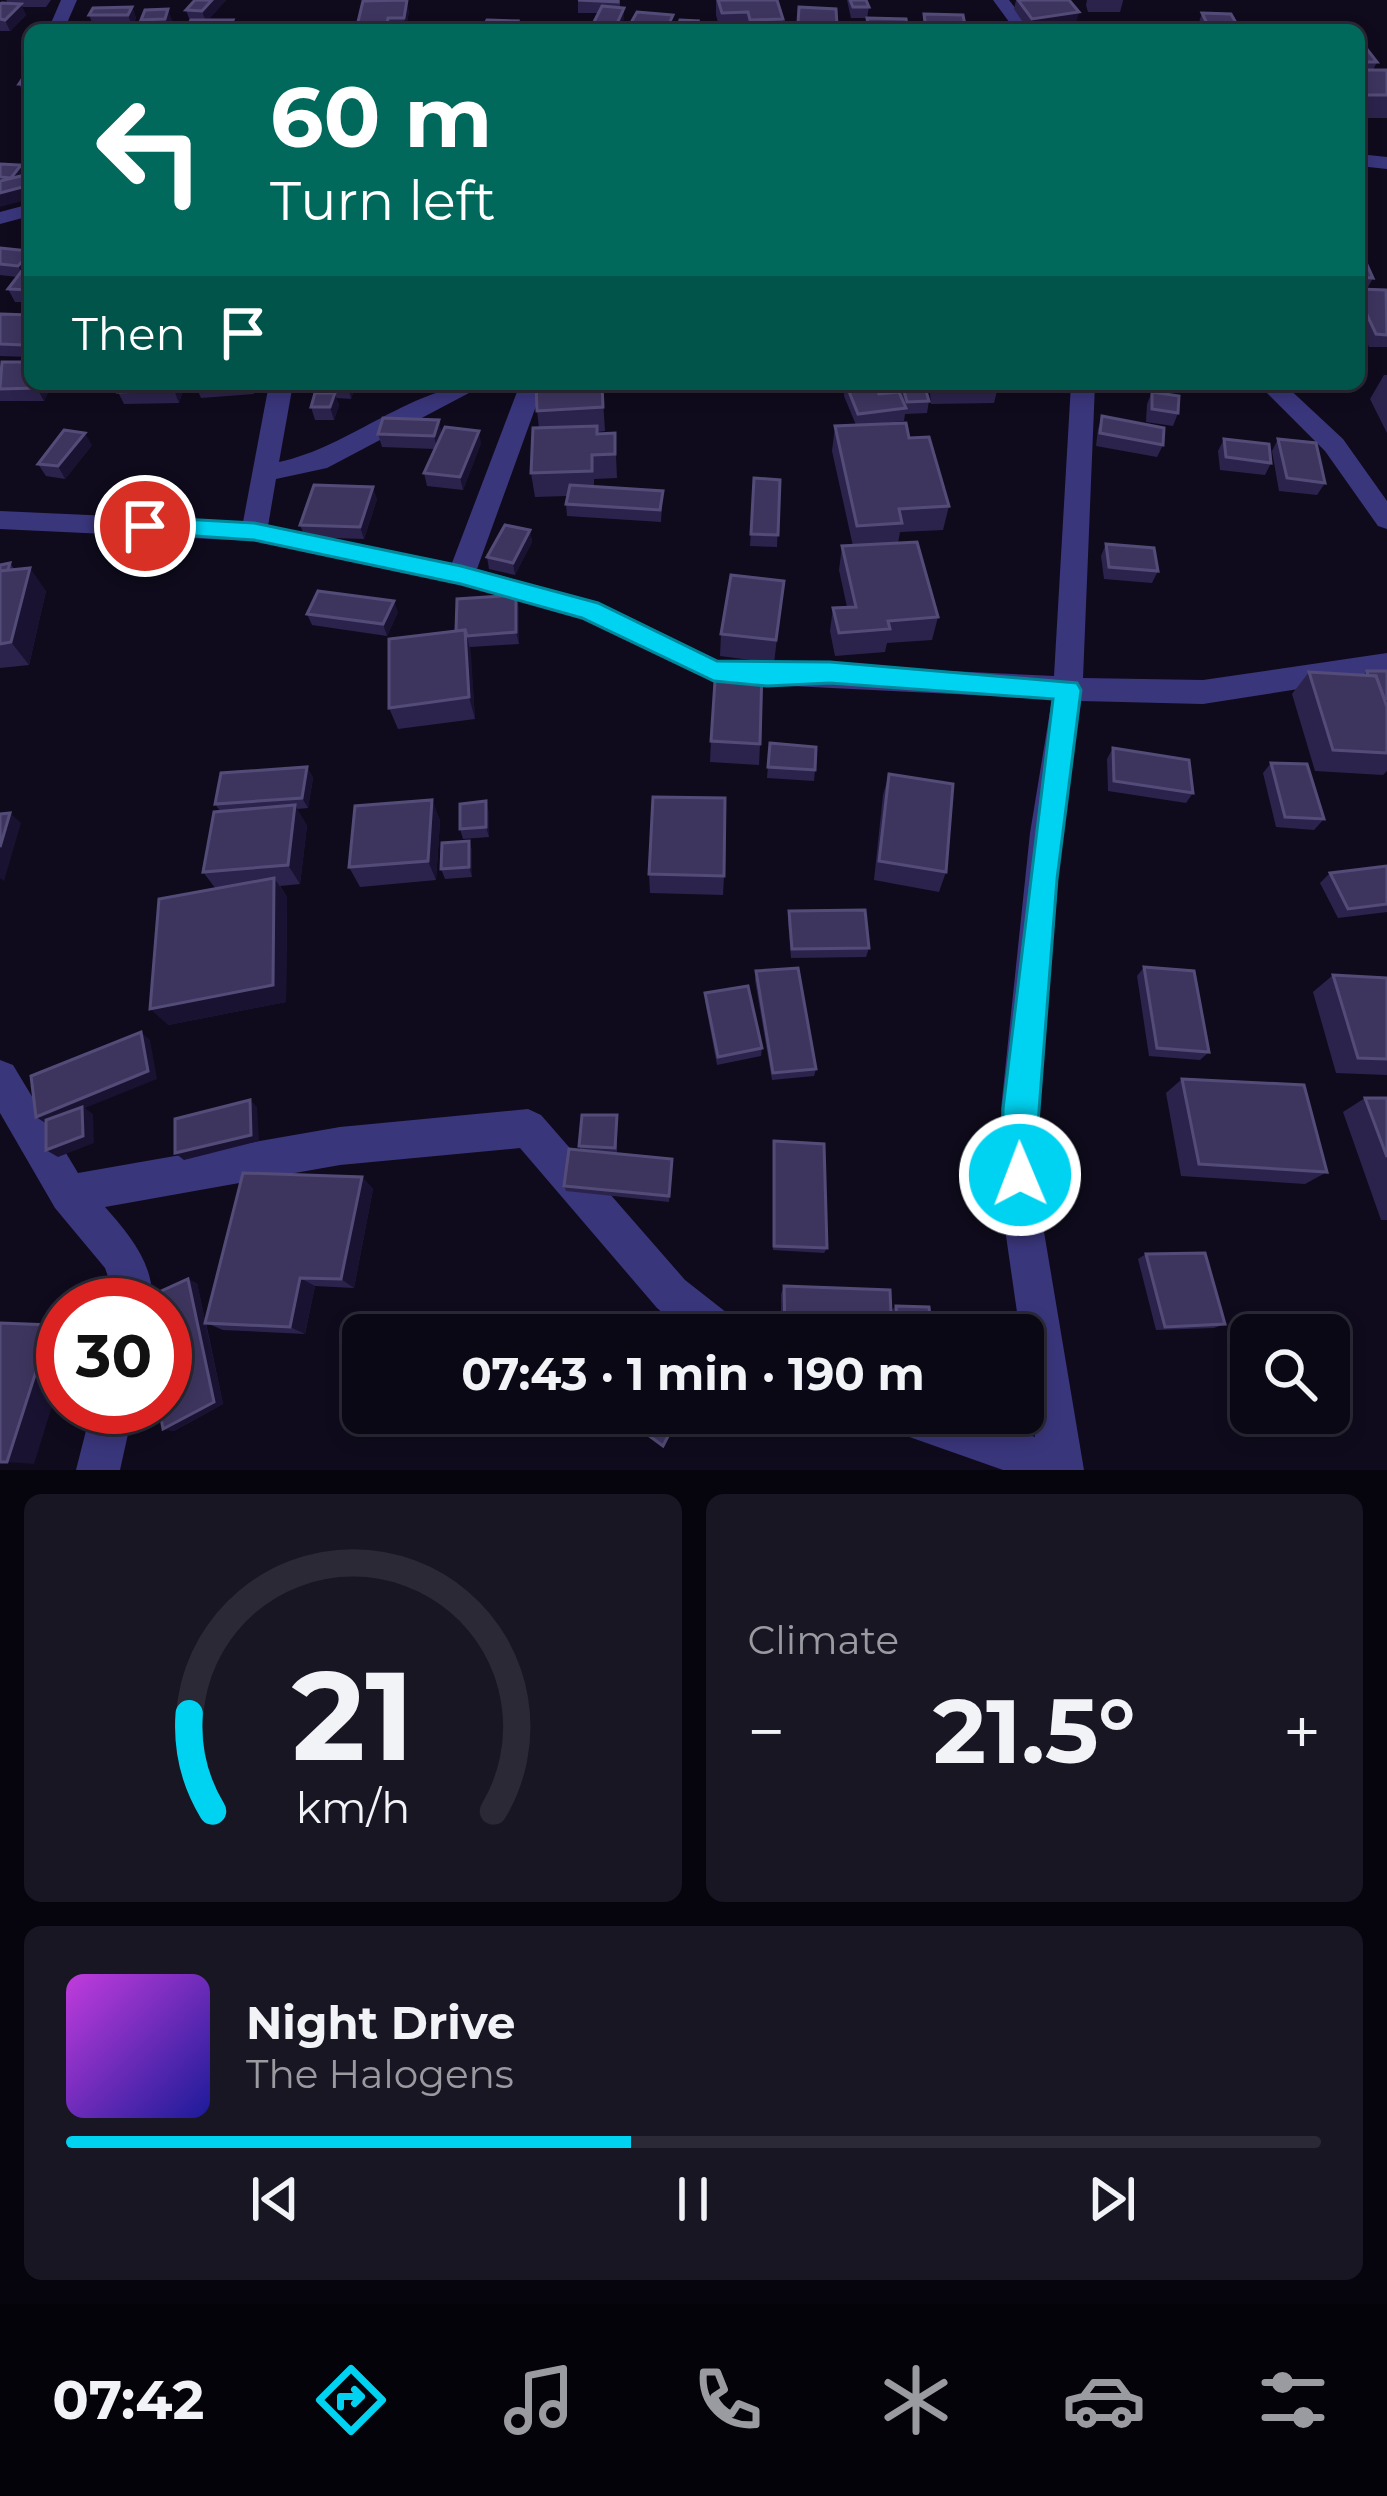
<!DOCTYPE html>
<html lang="en">
<head>
<meta charset="utf-8">
<style>
  body { margin:0; font-family:Montserrat,sans-serif; background:#191623; color:#f1f3f6; height:100vh; display:flex; flex-direction:column; font-size:45px; white-space:nowrap }
  * { box-sizing:border-box; margin:0 }
  p { font-size:39px; color:#9a9aa1 }
  .icon { flex:none; width:66px; height:66px; fill:none; stroke:currentColor; stroke-width:2; stroke-linecap:round; stroke-linejoin:round }
  .map { position:relative; height:1470px; overflow:hidden }
  .sheet { display:flex; flex-direction:column; gap:24px; padding:24px; background:#06040c; flex:1 }
  .sheet>* { flex:none }
  .hud { position:absolute; left:24px; top:24px; width:1341px; height:366px; border-radius:18px; box-shadow:0 6px 18px #0003,0 0 0 3px #2b2935; background:#00695c; color:#fff; overflow:hidden }
  .controls { position:absolute; left:1230px; top:1314px; display:grid; gap:24px }
  .controls a { display:grid; place-items:center; width:120px; height:120px; border-radius:18px; background:#0b0816; box-shadow:0 6px 18px #0003,0 0 0 3px #2b2935; font-size:60px }
  .speed { position:absolute; left:36px; top:1278px; display:flex; gap:24px; font-size:60px; font-weight:700; text-align:center }
  .speed>* { display:grid; place-content:center; width:156px; height:156px; border-radius:50%; background:#0b0816; box-shadow:0 6px 18px #0003,0 0 0 3px #2b2935; line-height:1 }
  .speed .limit { border:18px solid #d22; background:#fff; color:#111 }
  .pin { position:absolute; display:grid; place-items:center; width:102px; height:102px; color:#fff; margin:-51px; border:6px solid #fff; border-radius:50%; box-shadow:0 3px 12px #0007 }
  .me { position:absolute; width:132px; margin:-66px; rotate:359deg; stroke-linejoin:round; filter:drop-shadow(0 0 9px #0008) }
  .turn { display:flex; align-items:center; gap:42px; height:252px; padding:0 48px; font-size:54px }
  .turn .icon { width:156px; height:156px; stroke-width:2.5 }
  .turn b { display:block; font-size:84px; line-height:102px }
  .then { display:flex; align-items:center; height:114px; padding:0 48px; background:#0003; gap:24px; font-size:45px }
  .big { font-size:90px; font-weight:700; line-height:1.1 }
  .sheet .tile { flex:1; display:flex; flex-direction:column; justify-content:center; gap:18px; min-width:0; padding:0 42px; border-radius:18px; background:#191623 }
  .sheet .dial { align-items:center; gap:0 }
  .dial svg { height:312px; overflow:visible; fill:none; stroke:#2b2935; stroke-width:7; stroke-linecap:round; text-anchor:middle }
  .dial text { fill:#f1f3f6; stroke:none }
  .song { display:flex; align-items:center; gap:36px }
  .cover { width:144px; height:144px; border-radius:18px; background:linear-gradient(135deg,hsl(290 70% 55%),hsl(240 70% 35%)) }
  .played { height:12px; border-radius:6px; background:linear-gradient(90deg,#00d3f2 45%,#2b2935 45%) }
  .keys { display:flex; justify-content:space-around; direction:ltr }
  .heat { display:flex; justify-content:space-between; align-items:center; font-size:66px; direction:ltr }
  .sheet .tiles { flex:1; display:grid; gap:24px; grid-template-columns:1fr 1fr }
  .tile:last-child { grid-column:span 2 }
  .trip { position:absolute; left:342px; top:1314px; width:702px; height:120px; border-radius:18px; background:#0b0816; box-shadow:0 6px 18px #0003,0 0 0 3px #2b2935; font-weight:700; line-height:120px; text-align:center }
  .tab-bar { display:flex; height:192px; justify-content:space-around; align-items:center; background:#040309; color:#9a9aa1 }
  .tab-bar .icon { width:84px; height:84px }
  .tab-bar .selected { color:#00d3f2 }
  .tab-bar b { font-size:54px; color:#f1f3f6 }
  .map>svg:first-child { display:block }
</style>
</head>
<body>
<div class="map">
<svg width="1387" height="1470" viewBox="0 0 1387 1470">
  <rect width="100%" height="100%" fill="#0f0b1d"/>
  <g fill="none" stroke-linecap="round" stroke-linejoin="round">
    <g fill="#3a367c" fill-rule="evenodd">
      <path d="M61 0H77L64 30H48Z"/>
      <path d="M993 0H1009L1032 30H1015Z"/>
      <path d="M1359 154 1387 157V169L1359 166Z"/>
      <path d="M30 204V216L0 224V212Z"/>
      <path d="M269 384H293L279 462C351 447 413 384 486 384L327 468 276 479 268 526 452 563 520 384H544L477 569 599 603 718 660 1054 676 1071 384H1095L1083 678 1203 680 1387 653V675L1203 704 1081 701 1062 833 1039 1109 1040 1208 1084 1470H1003L884 1428 878 1413H963L1035 1437 1002 1208 1001 1109 1030 833 1052 699 714 682 581 618 461 585 254 541 0 529V511L243 522Z"/>
      <path d="M1258 384H1284L1343 439 1387 501V529L1378 526 1325 451Z"/>
      <path d="M0 1060 13 1065 78 1173 340 1127 528 1109 541 1115 685 1280 736 1320 742 1335H689L657 1308 520 1148 340 1165 105 1207C129 1234 157 1267 151 1305H111L113 1291 105 1268 55 1208 0 1113Z"/>
      <path d="M92 1407H134L120 1470H76Z"/>
    </g>
  </g>
  <g fill="#2c234c">
    <path d="M6 0H51L46 7H22L26 15 10 31H0V4L8 3Z"/>
    <path d="M195 0H226L208 20H233L236 30H185L190 21 186 10Z"/>
    <path d="M578 0H620V7L624 19 593 24 598 13H578Z"/>
    <path d="M716 0H777L783 19V30H720L716 15Z"/>
    <path d="M847 0H866L869 7 867 18H851Z"/>
    <path d="M1016 0H1069L1076 24 1028 30 1014 9Z"/>
    <path d="M1087 0H1123V1L1120 12H1088L1086 5Z"/>
    <path d="M132 7 136 18 132 26 94 27 89 15Z"/>
    <path d="M799 7 836 9V30H798Z"/>
    <path d="M145 10 172 20 170 27 179 30H145L141 20Z"/>
    <path d="M409 11 406 29 358 30 357 26Z"/>
    <path d="M1202 13 1240 30H1201L1198 25Z"/>
    <path d="M1359 62H1377L1373 70H1387V118H1359Z"/>
    <path d="M30 75V96H25L19 84Z"/>
    <path d="M1359 247 1373 278 1367 289 1387 292V347H1369L1359 325Z"/>
    <path d="M0 248 30 251V302H15L8 289 17 277 0 275Z"/>
    <path d="M0 314 30 315V357L0 356Z"/>
    <path d="M0 365 52 384 44 401H0Z"/>
    <path d="M1384 375H1387V433L1370 399Z"/>
    <path d="M185 384 179 403 124 404 118 392Z"/>
    <path d="M195 384H256L254 394 201 398Z"/>
    <path d="M288 384H355V386L351 399 336 398 339 405 334 420H315L311 407 314 396 311 387 310 393H291Z"/>
    <path d="M602 384 605 431 598 432V434L615 433 617 478 594 479V487L663 491 661 522 567 516 566 504 567 496 535 497 531 473 539 428 537 411Z"/>
    <path d="M845 384 879 394 899 392 896 384H924L929 401 927 413 905 414 904 421 874 424 909 438 949 506 943 530 900 532 898 543 938 617 932 640 887 643 885 652 835 656 830 631 833 608 847 607 839 570 842 546H853L832 451 835 426 856 425 844 396Z"/>
    <path d="M929 384H996L997 391 994 403 931 404Z"/>
    <path d="M1152 392 1178 413 1173 426 1146 422 1147 404Z"/>
    <path d="M1102 416 1163 445 1157 457 1096 446 1098 429Z"/>
    <path d="M439 420 441 433 481 443 463 490 427 486 424 473 435 449 382 447 378 434Z"/>
    <path d="M1224 439 1271 463 1265 475 1220 470 1218 451Z"/>
    <path d="M1278 439 1325 483 1317 495 1279 491 1272 451Z"/>
    <path d="M92 445 65 479 46 476 38 464Z"/>
    <path d="M754 478 780 480 777 547 750 546Z"/>
    <path d="M377 499 364 539 305 537 300 525Z"/>
    <path d="M530 530 532 542 515 575 489 569 487 557Z"/>
    <path d="M1106 544 1158 571 1152 583 1104 579 1101 556Z"/>
    <path d="M10 563 14 569 46 591 29 665 0 668V565Z"/>
    <path d="M784 581 774 663 720 656 721 634Z"/>
    <path d="M519 607V644L470 647 475 719 398 729 389 708 456 631Z"/>
    <path d="M398 612 387 636 312 625 307 614Z"/>
    <path d="M1367 671H1387V771L1383 775 1315 771 1292 694 1309 672 1363 675Z"/>
    <path d="M711 741 760 744 759 765 710 762Z"/>
    <path d="M770 743 815 770 814 781 767 778Z"/>
    <path d="M1113 748 1193 793 1186 803 1108 791 1107 759Z"/>
    <path d="M1271 763 1324 819 1314 830 1276 827 1263 773Z"/>
    <path d="M307 767 313 778 308 808 297 809 307 826 300 884 280 886 287 897 286 1002 168 1025 216 889 203 872 220 811 215 804Z"/>
    <path d="M889 774 946 872 939 892 874 880 883 795Z"/>
    <path d="M432 800 440 821 436 880 360 887 349 867Z"/>
    <path d="M489 812V837L463 839 460 829Z"/>
    <path d="M469 841 472 851V877L445 879 441 869Z"/>
    <path d="M1387 866V912L1338 918 1320 883 1330 873Z"/>
    <path d="M649 874 724 876 723 895 650 893Z"/>
    <path d="M789 911 869 948 866 957 791 958 788 921Z"/>
    <path d="M1144 967 1209 1052 1200 1060 1149 1056 1137 976Z"/>
    <path d="M756 971 816 1069 814 1076 772 1080 755 980Z"/>
    <path d="M1333 975 1387 978V1075L1336 1073 1313 992Z"/>
    <path d="M705 993 762 1048 761 1056 717 1065 705 1001Z"/>
    <path d="M1182 1079 1327 1172 1305 1184 1181 1176 1166 1093Z"/>
    <path d="M1365 1098H1387V1220H1381L1343 1112Z"/>
    <path d="M617 1115V1154L672 1166 669 1202 566 1191 564 1186 581 1150 579 1146Z"/>
    <path d="M774 1141 827 1248 824 1253 773 1250Z"/>
    <path d="M362 1177 373 1189 354 1288 315 1286 305 1334 223 1330 206 1323 223 1404 174 1431 163 1429 197 1283 205 1321Z"/>
    <path d="M1146 1254 1225 1324 1214 1328 1156 1330 1138 1259Z"/>
    <path d="M784 1286 892 1335H781V1294Z"/>
    <path d="M896 1306 932 1335H894L892 1310Z"/>
  </g>
  <g fill="#191231">
    <path d="M212 0H226L206 22 202 11Z"/>
    <path d="M407 0 409 11 406 29 404 18Z"/>
    <path d="M21 4 26 15 10 31 5 20Z"/>
    <path d="M132 7 136 18 132 26 128 15Z"/>
    <path d="M624 8V19L620 30H614Z"/>
    <path d="M168 9 172 20 169 30 165 19Z"/>
    <path d="M1079 12 1076 24 1029 30 1032 19Z"/>
    <path d="M21 165 28 177 19 188 30 185V199L0 207V193Z"/>
    <path d="M30 253V273L25 278 18 266Z"/>
    <path d="M30 336V356L24 345Z"/>
    <path d="M39 384H52L44 401 37 388Z"/>
    <path d="M175 384H185L179 403 174 390Z"/>
    <path d="M348 384H355V386L351 399Z"/>
    <path d="M335 393 339 405 334 420 330 407Z"/>
    <path d="M439 420 441 433 437 449 434 436Z"/>
    <path d="M479 431 481 443 463 490 460 477Z"/>
    <path d="M85 433 92 445 65 479 58 466Z"/>
    <path d="M373 487 377 499 364 539 360 527Z"/>
    <path d="M530 530 532 542 515 575 513 563Z"/>
    <path d="M30 568 46 591 29 665 11 642Z"/>
    <path d="M516 595 519 607V644L516 632Z"/>
    <path d="M394 601 398 612 387 636 383 624Z"/>
    <path d="M465 630 471 653 475 719 469 697Z"/>
    <path d="M307 767 313 778 308 808 302 798Z"/>
    <path d="M432 800 440 821 436 880 428 861Z"/>
    <path d="M486 801 489 812V837L486 827Z"/>
    <path d="M295 805 307 826 300 884 288 865Z"/>
    <path d="M10 813 21 823 4 881 0 878V847Z"/>
    <path d="M469 841 472 851V877L469 867Z"/>
    <path d="M274 878 287 897 286 1002 168 1025 150 1009Z"/>
    <path d="M141 1032 150 1040 157 1079 85 1108 93 1114 94 1143 58 1157 46 1150 47 1124 36 1117Z"/>
    <path d="M250 1100 257 1107 259 1141 184 1160 175 1153Z"/>
    <path d="M362 1177 373 1189 354 1288 341 1279Z"/>
    <path d="M300 1278 315 1286 305 1334 290 1327Z"/>
    <path d="M188 1279 197 1283 223 1404 174 1431 163 1429Z"/>
    <path d="M51 1325 63 1328V1371L34 1464 7 1462Z"/>
  </g>
  <g fill="#3e355f" stroke="#544c78" stroke-width="3">
    <path d="M195 0H212L202 11 186 10Z"/>
    <path d="M407 0 404 18H388L387 25 357 26 363 1Z"/>
    <path d="M578 0H618V2Z"/>
    <path d="M718 0H777L783 19 750 20 748 12 722 13Z"/>
    <path d="M850 0H866L869 7H853Z"/>
    <path d="M1018 0H1069L1079 12 1032 19Z"/>
    <path d="M2 3 21 4 5 20 0 19V4Z"/>
    <path d="M602 6 624 8 614 30H578L581 23 593 24Z"/>
    <path d="M132 7 128 15H89L93 8Z"/>
    <path d="M799 7 836 9 837 25 798 23Z"/>
    <path d="M168 9 165 19 141 20 145 10Z"/>
    <path d="M637 12 673 15 668 26 674 27 673 30H627Z"/>
    <path d="M1202 13 1231 14 1240 30H1210Z"/>
    <path d="M924 14 963 15 966 30H926Z"/>
    <path d="M867 18 906 19 908 30H869Z"/>
    <path d="M191 20H233L228 30H185Z"/>
    <path d="M487 20 518 21 515 30H482Z"/>
    <path d="M680 20 698 21 695 29 707 30H676Z"/>
    <path d="M154 27H178L176 30H153Z"/>
    <path d="M1359 39 1377 62H1359Z"/>
    <rect x="1359" y="70" width="28" height="25"/>
    <path d="M25 75H30V84H19Z"/>
    <path d="M0 164 21 165 11 178 0 177Z"/>
    <path d="M25 175 30 185 0 193V181Z"/>
    <path d="M1359 247 1373 278 1359 277Z"/>
    <path d="M0 248 30 251V253L18 266 0 264Z"/>
    <path d="M24 268H30L29 290 8 289Z"/>
    <path d="M1359 289 1386 290 1387 335 1376 334 1359 298Z"/>
    <path d="M0 314 30 315V336L24 345 0 344Z"/>
    <path d="M2 362H30V384H39L37 388 0 389Z"/>
    <path d="M121 384H175L174 390 118 392Z"/>
    <path d="M311 384H348L347 386Z"/>
    <path d="M536 384H602L603 407 537 411Z"/>
    <path d="M846 384H874L879 394 899 392 906 408 858 414Z"/>
    <path d="M902 384H924L929 401 907 402Z"/>
    <path d="M932 384H996L997 391H934Z"/>
    <path d="M1152 392 1179 396 1178 413 1152 409Z"/>
    <path d="M315 393H335L330 407H311Z"/>
    <path d="M1102 416 1164 428 1163 445 1100 433Z"/>
    <path d="M383 418 439 420 434 436 378 434Z"/>
    <path d="M906 423 909 438 929 437 949 506 899 509 902 523 857 526 835 426Z"/>
    <path d="M597 426V434L615 433V454L592 455V471L531 473 533 428Z"/>
    <path d="M445 427 479 431 460 477 424 473Z"/>
    <path d="M64 430 85 433 58 466 38 464Z"/>
    <path d="M1224 439 1269 444 1271 463 1226 457Z"/>
    <path d="M1278 439 1316 443 1325 483 1287 478Z"/>
    <path d="M754 478 780 480 778 535 751 534Z"/>
    <path d="M314 485 373 487 360 527 300 525Z"/>
    <path d="M570 485 663 491 660 510 566 504Z"/>
    <path d="M505 525 530 530 513 563 487 557Z"/>
    <path d="M917 542 938 617 888 621 890 629 839 633 833 608 856 607 842 546Z"/>
    <path d="M1106 544 1154 548 1158 571 1109 567Z"/>
    <path d="M10 563 8 570 0 571V565Z"/>
    <path d="M30 568 11 642 0 644V571Z"/>
    <path d="M731 575 784 581 776 640 721 634Z"/>
    <path d="M318 591 394 601 383 624 307 614Z"/>
    <path d="M516 595V632L467 636 465 630 456 631 457 599Z"/>
    <path d="M465 630 469 697 389 708V639Z"/>
    <path d="M716 666 762 668 760 744 711 741Z"/>
    <path d="M1367 671H1387V699L1384 698 1376 676H1368Z"/>
    <path d="M1309 672 1376 676 1387 707V753L1333 750Z"/>
    <path d="M770 743 816 747 815 770 768 767Z"/>
    <path d="M1113 748 1189 760 1193 793 1114 781Z"/>
    <path d="M1271 763 1307 764 1324 819 1285 817Z"/>
    <path d="M307 767 302 798 215 804 221 773Z"/>
    <path d="M889 774 953 784 946 872 879 861Z"/>
    <path d="M653 797 725 798 724 876 649 874Z"/>
    <path d="M432 800 428 861 349 867 355 806Z"/>
    <path d="M486 801V827L460 829V804Z"/>
    <path d="M295 805 288 865 203 872 214 812Z"/>
    <path d="M10 813 0 847V814Z"/>
    <path d="M469 841V867L441 869 442 843Z"/>
    <path d="M1387 866V904L1348 909 1330 873Z"/>
    <path d="M274 878 273 985 150 1009 159 899Z"/>
    <path d="M865 910 869 948 792 949 789 911Z"/>
    <path d="M1144 967 1194 971 1209 1052 1157 1048Z"/>
    <path d="M798 968 816 1069 773 1073 756 971Z"/>
    <path d="M1333 975 1387 978V1059L1358 1058Z"/>
    <path d="M748 986 762 1048 718 1057 705 993Z"/>
    <path d="M141 1032 148 1071 36 1117 31 1076Z"/>
    <path d="M1182 1079 1304 1085 1327 1172 1199 1164Z"/>
    <path d="M1365 1098H1387V1157Z"/>
    <path d="M250 1100 251 1135 175 1153V1119Z"/>
    <path d="M82 1107 83 1136 46 1150V1120Z"/>
    <path d="M582 1115H617L615 1148 579 1146Z"/>
    <path d="M774 1141 824 1144 827 1248 774 1246Z"/>
    <path d="M569 1149 672 1159 669 1196 564 1186Z"/>
    <path d="M243 1173 362 1177 341 1279 300 1278 290 1327 205 1323Z"/>
    <path d="M1205 1253 1225 1324 1165 1327 1146 1254Z"/>
    <path d="M188 1279 214 1402 163 1429 159 1407H165V1305H140L139 1301Z"/>
    <path d="M784 1286 890 1290 892 1335H785Z"/>
    <path d="M896 1306 929 1307 932 1335H898Z"/>
    <path d="M0 1323 51 1325 7 1462H0Z"/>
    <path d="M633 1413H680L663 1446 629 1421Z"/>
  </g>
  <path fill="#00d3f2" stroke="#00899d" stroke-width="3" d="M145 517 254 523 461 566 598 603 717 661 830 662 1077 683 1081 690 1057 879 1033 1187 1020 1193 1008 1187 1003 1175V1109L1053 699 830 683 767 686 714 681 582 618 461 584 254 540 137 532V520Z"/>
</svg>
<div class="controls">
<a><svg class="icon" aria-label="search" viewBox="0 0 24 24"><circle cx="10" cy="10" r="6"/><path d="M15 15l6 6"/></svg></a>
</div>
<div class="speed"><div class="limit">30</div></div>
<div class="pin" style="left:145px;top:526px;background:#d93025"><svg class="icon" aria-label="arrive" viewBox="0 0 24 24"><path d="M6 21V4h12l-3 4 3 4H6"/></svg></div>
<svg class="me" style="left:1020px;top:1175px" viewBox="-20 -20 40 40"><circle r="17" fill="#00d3f2" stroke="#fff" stroke-width="3"/><path d="M0-11L8 9 0 5-8 9z" fill="#fff"/></svg>
<div class="trip">07:43 · 1 min · 190 m</div>
<div class="hud">
<div class="turn"><svg class="icon" aria-label="left" viewBox="0 0 24 24"><path d="M17 20v-9H6M10 6l-5 5 5 5"/></svg><div><b>60 m</b>Turn left</div></div>
<div class="then">Then<svg class="icon" aria-label="arrive" viewBox="0 0 24 24"><path d="M6 21V4h12l-3 4 3 4H6"/></svg></div>
</div>
</div>
<section class="sheet">
<div class="tiles">
<div class="tile dial"><svg viewBox="0 0 100 80">
<path d="M14 69A42 42 0 1 1 86 69"/>
<path d="M14 69A42 42 0 0 1 8 44" stroke="#00d3f2"/>
<text x="50" y="56" font-size="32" font-weight="700">21</text>
<text x="50" y="72" font-size="11">km/h</text>
</svg></div>
<div class="tile"><p>Climate</p>
<div class="heat"><a>−</a><b class="big">21.5°</b><a>+</a></div>
</div>
<div class="tile">
<div class="song"><i class="cover"></i><div><b>Night Drive</b><p>The Halogens</p></div></div>
<div class="played"></div>
<div class="keys"><svg class="icon" aria-label="previous" viewBox="0 0 24 24"><path d="M18 5L8 12l10 7zM5 5v14"/></svg><svg class="icon" aria-label="pause" viewBox="0 0 24 24"><path d="M8 5v14M16 5v14"/></svg><svg class="icon" aria-label="next" viewBox="0 0 24 24"><path d="M6 5l10 7-10 7zM19 5v14"/></svg></div>
</div>
</div>
</section>
<nav class="tab-bar">
<b>07:42</b>
<svg class="icon selected" aria-label="directions" viewBox="0 0 24 24"><path d="M12 3l9 9-9 9-9-9zM9 14v-3h6M13 9l2 2-2 2"/></svg>
<svg class="icon" aria-label="music" viewBox="0 0 24 24"><path d="M9 18V5l10-2v13"/><circle cx="6" cy="18" r="3"/><circle cx="16" cy="16" r="3"/></svg>
<svg class="icon" aria-label="phone" viewBox="0 0 24 24"><path d="M5 4h4l2 5-3 2q2 4 5 5l2-3 5 2v4C11 20 4 13 5 4z"/></svg>
<svg class="icon" aria-label="climate" viewBox="0 0 24 24"><path d="M12 3v18M4 7l16 10M4 17L20 7"/></svg>
<svg class="icon" aria-label="car" viewBox="0 0 24 24"><path d="M5 17H2v-5l4-1 3-4h7l3 4 3 1v5h-3M9 17h6M6 11h13"/><circle cx="7" cy="17" r="2"/><circle cx="17" cy="17" r="2"/></svg>
<svg class="icon" aria-label="filters" viewBox="0 0 24 24"><path d="M4 7h16M4 17h16"/><circle cx="9" cy="7" r="2"/><circle cx="15" cy="17" r="2"/></svg>
</nav>
</body>
</html>
